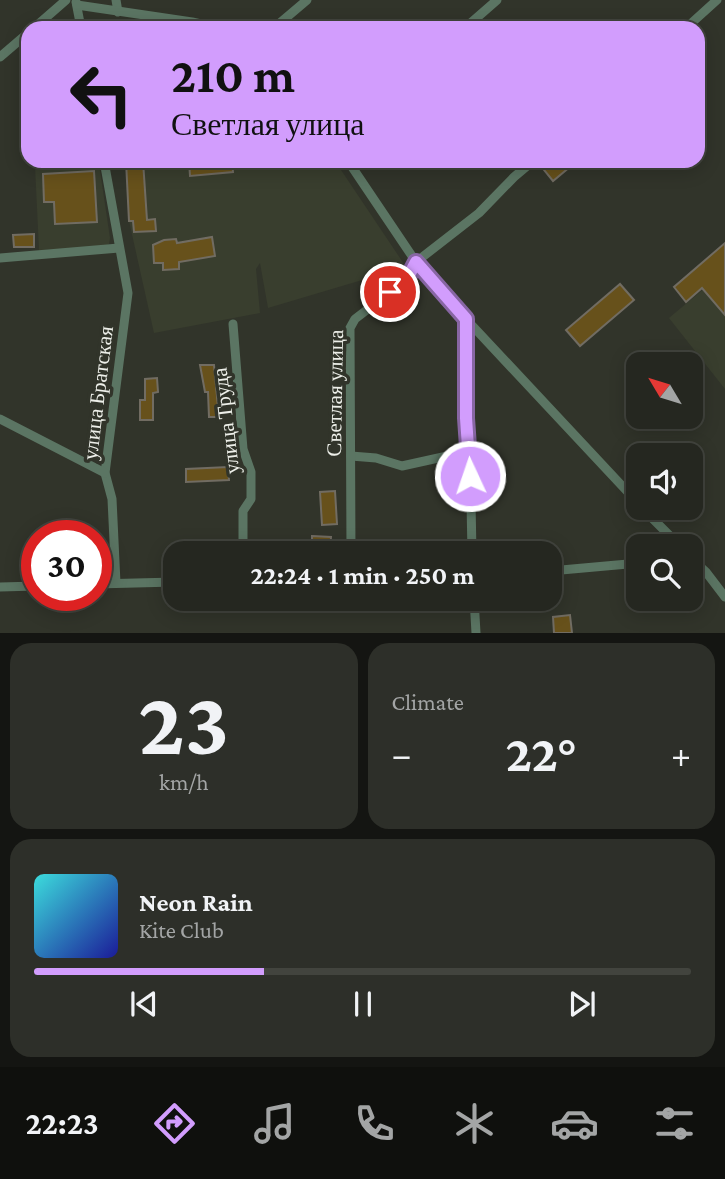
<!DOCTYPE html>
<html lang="en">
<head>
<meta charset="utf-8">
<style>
  body { margin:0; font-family:"Crimson Pro",serif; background:#2d2f29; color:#f1f3f6; height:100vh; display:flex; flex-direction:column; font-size:26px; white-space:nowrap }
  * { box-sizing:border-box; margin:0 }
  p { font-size:23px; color:#a3a5a5 }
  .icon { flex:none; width:38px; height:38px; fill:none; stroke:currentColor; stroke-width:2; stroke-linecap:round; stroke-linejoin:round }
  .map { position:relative; height:633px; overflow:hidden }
  .side { display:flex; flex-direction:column; gap:10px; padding:10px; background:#141512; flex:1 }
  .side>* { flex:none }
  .guide { position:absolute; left:21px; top:21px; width:684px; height:147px; border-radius:21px; box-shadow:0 4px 18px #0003,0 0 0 2px #42443e; background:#d29dfd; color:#111; overflow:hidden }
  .needle { width:46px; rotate:308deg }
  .fabs { position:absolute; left:626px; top:352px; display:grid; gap:14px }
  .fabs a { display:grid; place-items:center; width:77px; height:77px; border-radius:14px; background:#252720; box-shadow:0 4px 18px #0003,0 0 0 2px #42443e; font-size:35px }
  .speed { position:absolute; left:21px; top:520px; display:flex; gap:14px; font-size:35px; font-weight:700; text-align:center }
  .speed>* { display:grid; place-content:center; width:91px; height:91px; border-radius:50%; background:#252720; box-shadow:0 4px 18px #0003,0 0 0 2px #42443e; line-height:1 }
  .speed .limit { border:10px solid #d22; background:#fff; color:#111 }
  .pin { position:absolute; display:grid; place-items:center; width:60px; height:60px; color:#fff; margin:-30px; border:4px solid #fff; border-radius:50%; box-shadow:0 2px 7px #0007 }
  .me { position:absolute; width:77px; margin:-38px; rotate:357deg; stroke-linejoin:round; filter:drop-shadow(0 0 5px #0008) }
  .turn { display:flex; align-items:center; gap:24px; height:147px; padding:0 35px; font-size:32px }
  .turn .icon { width:91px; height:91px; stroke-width:2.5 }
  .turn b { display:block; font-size:49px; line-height:60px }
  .big { font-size:52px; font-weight:700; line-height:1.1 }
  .side .tile { flex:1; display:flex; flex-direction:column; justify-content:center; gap:10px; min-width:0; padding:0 24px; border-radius:21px; background:#2d2f29 }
  .side .dial { align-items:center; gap:0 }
  .dial b { font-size:91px; line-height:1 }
  .song { display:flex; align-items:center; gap:21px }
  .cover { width:84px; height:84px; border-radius:10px; background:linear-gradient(135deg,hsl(180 70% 55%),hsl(240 70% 35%)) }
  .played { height:7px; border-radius:4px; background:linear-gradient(90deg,#d29dfd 35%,#42443e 35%) }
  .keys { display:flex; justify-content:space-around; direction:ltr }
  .heat { display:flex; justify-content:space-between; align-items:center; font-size:38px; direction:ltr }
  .side .tiles { flex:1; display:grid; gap:10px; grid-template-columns:1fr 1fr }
  .tile:last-child { grid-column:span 2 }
  .trip { position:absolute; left:163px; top:541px; width:399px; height:70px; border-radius:21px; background:#252720; box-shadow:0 4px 18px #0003,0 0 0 2px #42443e; font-weight:700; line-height:70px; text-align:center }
  .dock { display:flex; height:112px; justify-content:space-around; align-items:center; background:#0f100d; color:#a3a5a5 }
  .dock .icon { width:49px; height:49px }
  .dock .on { color:#d29dfd }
  .dock b { font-size:32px; color:#f1f3f6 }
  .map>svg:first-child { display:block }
</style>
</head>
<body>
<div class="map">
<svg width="725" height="633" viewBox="0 0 725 633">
  <rect width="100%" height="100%" fill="#31342a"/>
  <g fill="#393e2e">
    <path d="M126 161H335L406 267 268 308 260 263 256 269 260 313 154 333 129 221Z"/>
    <path d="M99 164 110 238 109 244 104 247 39 250 35 166Z"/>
    <path d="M725 271V389L669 318Z"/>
  </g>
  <g fill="#67511b" stroke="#716c62" stroke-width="2">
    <path d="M126 161H143L147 220 155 219 156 231 134 232 133 221H129Z"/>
    <path d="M189 161H232L233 172 190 176Z"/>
    <path d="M555 161H577L553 181 544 170Z"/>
    <path d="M94 171 97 222 55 224 54 202H44L43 174Z"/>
    <path d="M34 234V247H14L13 235Z"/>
    <path d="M212 237 215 256 179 262V269L163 270V263H154L153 245 164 240 176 239 177 243Z"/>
    <path d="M725 243V315L702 288 686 302 674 287Z"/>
    <path d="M620 284 634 300 580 346 566 330Z"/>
    <path d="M200 365H214L219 417H209L208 392H205Z"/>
    <path d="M157 378 158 392 153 393V420H140V400H145V379Z"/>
    <path d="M228 467 229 480 186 482V469Z"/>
    <path d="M335 491 337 524 322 525 320 492Z"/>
    <path d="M312 536 331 537 330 550H312Z"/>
    <path d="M570 615 572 633H554L553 617Z"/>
  </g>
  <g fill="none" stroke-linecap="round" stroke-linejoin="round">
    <g stroke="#5b7563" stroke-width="9">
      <path d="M116 0 118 12"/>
      <path d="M76 2 81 28"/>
      <path d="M77 5 192 22 219 28"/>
      <path d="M34 28 66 0"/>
      <path d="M274 28 307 0"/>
      <path d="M465 28 497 0"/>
      <path d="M686 28 717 0"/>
      <path d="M0 57 28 33"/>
      <path d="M104 161 128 293 105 473 112 499 116 583"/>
      <path d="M348 161 416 262 466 319 639 504"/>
      <path d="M0 258 119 248"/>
      <path d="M233 324 243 449 251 472V499L243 511V553"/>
      <path d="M0 419 105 473"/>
      <path d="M470 451 472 553"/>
      <path d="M351 456 376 458 402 466 470 451 466 418V319"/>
      <path d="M642 508 680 546"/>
      <path d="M351 553 350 328 355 319 407 279 416 262 479 213 514 177 533 161"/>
      <path d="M691 558 706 572 725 597"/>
      <path d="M550 571 628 564"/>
      <path d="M96 584 175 582"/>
      <path d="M0 587 37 586"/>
      <path d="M474 598 476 633"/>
    </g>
  </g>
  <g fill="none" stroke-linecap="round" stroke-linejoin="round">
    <defs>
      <path id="route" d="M390 292 407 279 416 262 466 319V418L470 476"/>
    </defs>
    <use href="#route" stroke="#8866a4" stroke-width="18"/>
    <use href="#route" stroke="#d29dfd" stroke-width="12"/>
  </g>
  <g text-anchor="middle" stroke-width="7" stroke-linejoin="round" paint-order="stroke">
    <g font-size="21" fill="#edefe9" stroke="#31342a">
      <text transform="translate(98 393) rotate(-83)" y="7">улица Братская</text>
      <text transform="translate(335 393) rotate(-89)" y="7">Светлая улица</text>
      <text transform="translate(226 421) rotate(-97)" y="7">улица Труда</text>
    </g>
  </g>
</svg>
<div class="fabs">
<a><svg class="needle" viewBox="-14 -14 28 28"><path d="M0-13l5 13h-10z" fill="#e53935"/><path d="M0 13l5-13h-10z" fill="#a3a5a5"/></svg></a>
<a><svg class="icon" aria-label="sound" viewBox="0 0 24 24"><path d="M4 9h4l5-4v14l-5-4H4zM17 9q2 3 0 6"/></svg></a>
<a><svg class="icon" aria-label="search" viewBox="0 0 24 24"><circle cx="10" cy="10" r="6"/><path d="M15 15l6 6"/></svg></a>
</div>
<div class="speed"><div class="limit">30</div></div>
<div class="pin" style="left:390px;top:292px;background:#d93025"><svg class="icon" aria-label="arrive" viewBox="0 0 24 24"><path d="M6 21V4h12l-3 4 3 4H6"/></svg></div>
<svg class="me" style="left:470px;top:476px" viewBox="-20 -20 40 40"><circle r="17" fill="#d29dfd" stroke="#fff" stroke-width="3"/><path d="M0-11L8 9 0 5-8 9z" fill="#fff"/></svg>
<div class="trip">22:24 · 1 min · 250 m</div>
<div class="guide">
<div class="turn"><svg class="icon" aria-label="left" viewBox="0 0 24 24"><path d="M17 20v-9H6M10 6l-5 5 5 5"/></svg><div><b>210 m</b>Светлая улица</div></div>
</div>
</div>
<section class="side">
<div class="tiles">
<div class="tile dial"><b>23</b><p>km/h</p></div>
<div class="tile"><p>Climate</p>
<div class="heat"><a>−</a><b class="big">22°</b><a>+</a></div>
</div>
<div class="tile">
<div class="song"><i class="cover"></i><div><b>Neon Rain</b><p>Kite Club</p></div></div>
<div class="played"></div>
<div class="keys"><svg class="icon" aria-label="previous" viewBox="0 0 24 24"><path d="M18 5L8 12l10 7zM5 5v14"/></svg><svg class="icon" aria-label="pause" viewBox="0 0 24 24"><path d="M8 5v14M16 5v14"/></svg><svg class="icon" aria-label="next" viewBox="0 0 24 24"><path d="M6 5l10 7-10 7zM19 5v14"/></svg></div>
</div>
</div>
</section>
<nav class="dock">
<b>22:23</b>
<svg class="icon on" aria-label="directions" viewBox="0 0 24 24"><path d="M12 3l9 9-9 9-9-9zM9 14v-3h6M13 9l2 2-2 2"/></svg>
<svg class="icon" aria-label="music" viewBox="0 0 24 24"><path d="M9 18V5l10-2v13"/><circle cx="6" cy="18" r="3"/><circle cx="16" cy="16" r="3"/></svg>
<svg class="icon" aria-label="phone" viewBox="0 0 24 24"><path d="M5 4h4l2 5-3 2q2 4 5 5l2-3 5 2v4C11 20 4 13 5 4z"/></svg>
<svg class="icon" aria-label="climate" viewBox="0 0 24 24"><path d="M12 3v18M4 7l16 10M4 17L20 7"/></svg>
<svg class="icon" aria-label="car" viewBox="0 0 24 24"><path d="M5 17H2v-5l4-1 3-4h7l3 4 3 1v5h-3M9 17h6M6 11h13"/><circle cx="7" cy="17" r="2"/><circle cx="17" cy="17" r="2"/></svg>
<svg class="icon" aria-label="filters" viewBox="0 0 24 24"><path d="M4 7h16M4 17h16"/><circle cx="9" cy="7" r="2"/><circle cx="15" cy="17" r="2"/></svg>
</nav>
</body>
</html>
